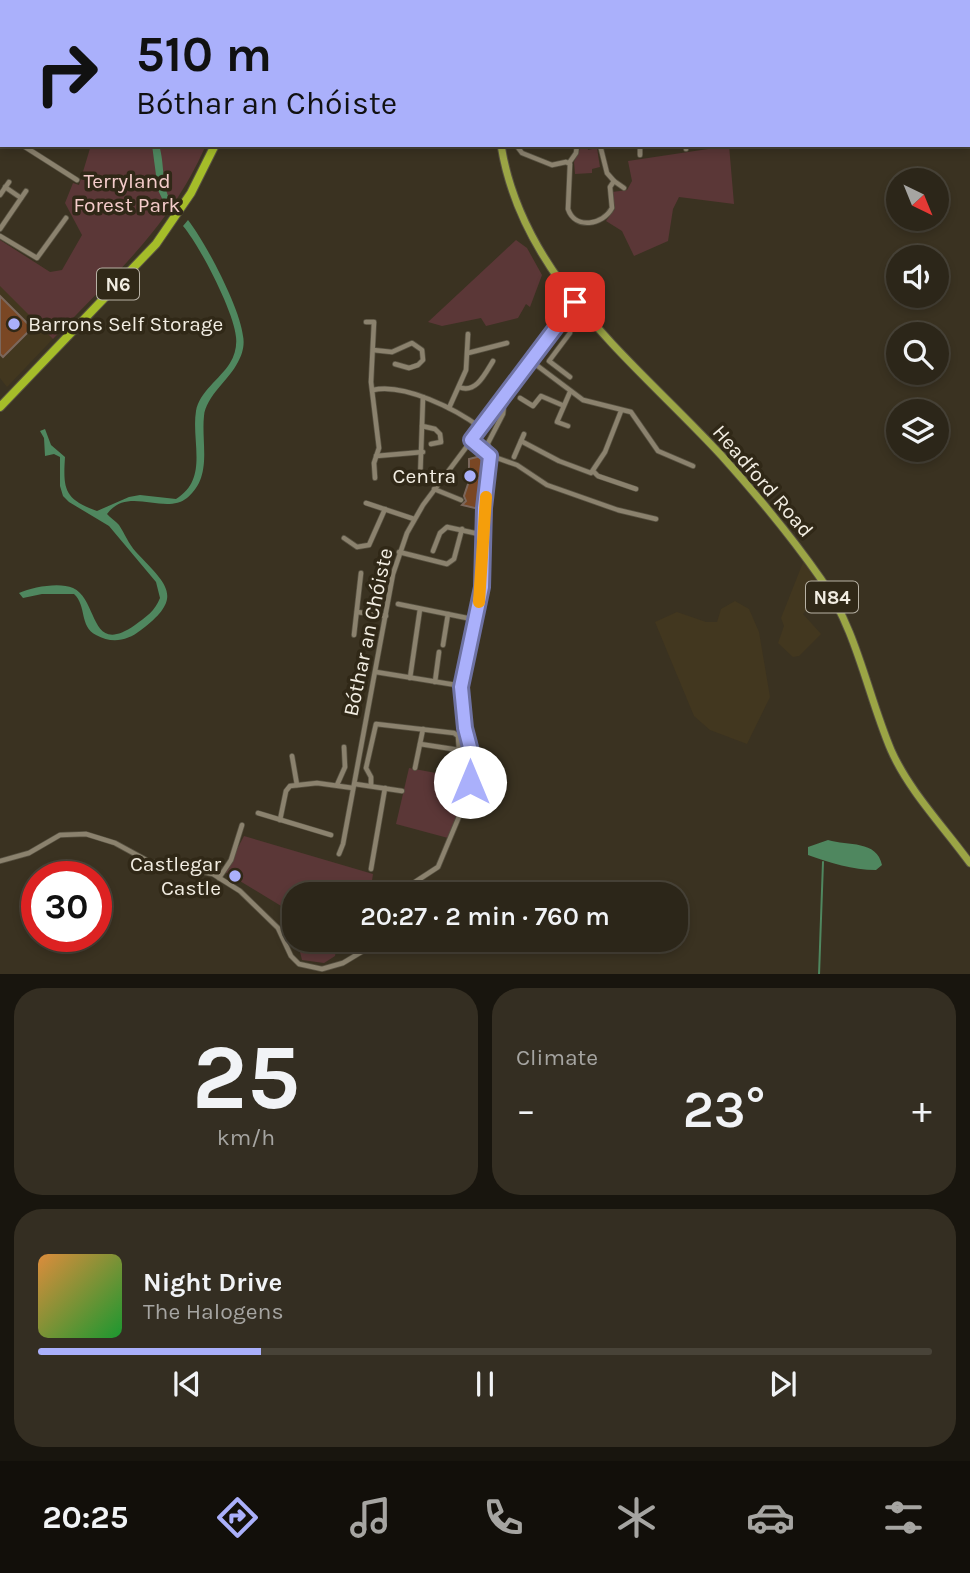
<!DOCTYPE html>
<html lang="en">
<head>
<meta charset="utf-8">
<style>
  body { margin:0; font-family:Karla,sans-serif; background:#342e22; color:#f1f3f6; height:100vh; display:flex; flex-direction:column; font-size:26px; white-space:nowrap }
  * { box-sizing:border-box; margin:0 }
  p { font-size:23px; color:#a6a5a2 }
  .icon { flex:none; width:38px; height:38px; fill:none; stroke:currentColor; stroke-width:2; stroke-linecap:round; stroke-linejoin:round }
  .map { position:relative; height:974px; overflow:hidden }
  .panel { display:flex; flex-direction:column; gap:14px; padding:14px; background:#18150e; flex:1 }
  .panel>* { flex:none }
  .guide { position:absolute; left:0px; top:0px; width:971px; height:147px; box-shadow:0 4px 10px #0003,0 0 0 2px #484338; background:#aab0fb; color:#111; overflow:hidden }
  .needle { width:46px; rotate:137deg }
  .tools { position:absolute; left:886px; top:168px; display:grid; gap:14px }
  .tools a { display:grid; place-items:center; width:63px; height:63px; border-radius:50%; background:#2c2619; box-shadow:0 4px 10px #0003,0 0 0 2px #484338; font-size:35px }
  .speed { position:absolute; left:21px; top:861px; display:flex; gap:14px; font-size:35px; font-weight:700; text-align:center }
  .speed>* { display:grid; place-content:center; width:91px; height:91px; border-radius:50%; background:#2c2619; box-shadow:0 4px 10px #0003,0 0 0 2px #484338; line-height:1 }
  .speed .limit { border:10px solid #d22; background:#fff; color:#111 }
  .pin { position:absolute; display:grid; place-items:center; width:60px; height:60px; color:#fff; margin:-30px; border-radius:14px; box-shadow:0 4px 10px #0006 }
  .me { position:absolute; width:77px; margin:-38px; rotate:0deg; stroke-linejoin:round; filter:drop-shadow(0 0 5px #0008) }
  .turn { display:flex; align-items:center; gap:24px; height:147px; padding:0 21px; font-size:32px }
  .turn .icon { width:91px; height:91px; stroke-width:2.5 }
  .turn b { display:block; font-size:49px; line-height:60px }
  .big { font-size:52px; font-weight:600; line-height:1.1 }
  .panel .widget { flex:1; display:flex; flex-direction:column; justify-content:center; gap:10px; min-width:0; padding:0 24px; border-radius:28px; background:#342e22 }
  .panel .dial { align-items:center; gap:0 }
  .dial b { font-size:91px; line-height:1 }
  .song { display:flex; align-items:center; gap:21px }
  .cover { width:84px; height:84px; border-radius:10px; background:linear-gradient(135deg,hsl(30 70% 55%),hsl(130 70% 35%)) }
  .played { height:7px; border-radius:4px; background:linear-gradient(90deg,#aab0fb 25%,#484338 25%) }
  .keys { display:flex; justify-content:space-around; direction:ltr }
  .heat { display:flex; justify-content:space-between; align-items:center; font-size:38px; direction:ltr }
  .panel .tiles { flex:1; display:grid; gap:14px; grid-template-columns:1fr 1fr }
  .widget:last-child { grid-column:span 2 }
  .trip { position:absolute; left:282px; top:882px; width:406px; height:70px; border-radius:28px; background:#2c2619; box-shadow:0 4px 10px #0003,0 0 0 2px #484338; font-weight:600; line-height:70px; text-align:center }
  .dock { display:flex; height:112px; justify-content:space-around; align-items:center; background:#120f0a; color:#a6a5a2 }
  .dock .icon { width:49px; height:49px }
  .dock .on { color:#aab0fb }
  .dock b { font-size:32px; color:#f1f3f6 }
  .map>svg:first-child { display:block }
</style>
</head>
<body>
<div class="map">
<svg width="970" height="975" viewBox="0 0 970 975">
  <rect width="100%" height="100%" fill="#3a3221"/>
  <g fill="#42371f">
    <path d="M0 240 50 272 88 302 7 387 0 378Z"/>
    <path d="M804 560 825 590 803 614 821 634 799 656 793 657 778 643 784 626 781 618Z"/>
    <path d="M735 601 749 609 759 632 770 697 747 744 710 730 694 716 655 622 677 612 706 622H717L721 609Z"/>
  </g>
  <g fill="#5b3737">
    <path d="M91 145H206C169 229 114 274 53 339L0 286V240L50 272 62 270 82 235 65 203 73 183 79 185Z"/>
    <path d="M587 145 588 150 597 148 600 167 592 169V173L575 174 574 162 581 147Z"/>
    <path d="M708 145H729L734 204 679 197 673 209 668 241 634 256 622 231 606 221 615 209 612 192 627 190 632 181 628 161 708 149Z"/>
    <path d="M516 240 527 248 542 275 530 307 526 304 518 318 486 326 481 318 442 326 428 322Z"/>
    <path d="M409 768 463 778 469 782 448 838 396 824Z"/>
    <path d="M244 836 373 874 370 894H294V926L291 912 225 872Z"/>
    <path d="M297 940H338L335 956 324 963 302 960Z"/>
  </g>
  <g fill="#4f875f">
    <path d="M152 145H159C165 164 161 184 171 202L167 209 158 190Z"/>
    <path d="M188 220C206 243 240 308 243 336 245 345 242 355 238 362 229 380 206 396 204 416 201 444 213 477 187 498 164 516 128 485 107 514 110 518 116 521 119 525 125 534 128 543 136 552 167 585 185 597 141 630 127 641 112 644 96 635 79 626 87 606 74 594H42L23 598 19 593C33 587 59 582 73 588 99 600 89 657 135 625 146 617 155 611 160 598L156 582 109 526 69 502 63 496 60 486V457L54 454 45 456 44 438 40 431 45 429 51 445 65 457C63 489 64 499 97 511L129 497 140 495 176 499C209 479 191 442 196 411 199 392 220 379 230 363 235 355 237 346 236 337 234 312 200 246 183 226Z"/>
    <path d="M828 840C848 846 877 840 882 865L876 870C852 870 831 863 808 855V847Z"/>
  </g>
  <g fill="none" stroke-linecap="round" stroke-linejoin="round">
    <path stroke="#4f875f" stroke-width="2" d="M819 975 823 862"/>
  </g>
  <g fill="#7a4724" stroke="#7b675c" stroke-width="2">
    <path d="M0 296 29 325 34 326 3 357 0 354Z"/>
    <path d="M481 456 483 478 479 509 462 505 466 501 464 496 469 481V459Z"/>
  </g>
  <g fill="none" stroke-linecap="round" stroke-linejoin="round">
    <defs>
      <g id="street">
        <path d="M98 0 101 2"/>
        <path d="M382 0 383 2"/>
        <path d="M506 0 508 2"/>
        <path d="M604 0 605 2"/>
        <path d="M141 2V0"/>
        <path d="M344 2 347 0"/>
        <path d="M548 2 549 0"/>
        <path d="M0 5 2 6"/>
        <path d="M0 68 2 69"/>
        <path d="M0 132 2 133"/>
        <path d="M22 145 77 180"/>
        <path d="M516 145 522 153 552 165 566 162 570 164 568 209C575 230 603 225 612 208L610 187 614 181 624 188"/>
        <path d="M600 145 607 173 614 181"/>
        <path d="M686 145V149"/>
        <path d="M640 155V145"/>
        <path d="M569 163 576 153 577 145"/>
        <path d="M5 187 21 198"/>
        <path d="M0 195 9 182"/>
        <path d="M0 229 26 191"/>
        <path d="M0 236 37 258 66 218"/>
        <path d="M366 322H374L371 382 379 448 374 463 375 478"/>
        <path d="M373 350 392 352 412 343 422 350 423 360 418 365 409 368 395 364"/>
        <path d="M468 353 507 343"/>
        <path d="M531 361 583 400 631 412 658 451 693 466"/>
        <path d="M570 377 549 361 570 333"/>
        <path d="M459 387C476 394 485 374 493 361"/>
        <path d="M373 390C404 383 456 409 481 428"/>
        <path d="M520 398 533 406 541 396 562 405"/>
        <path d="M449 408 466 370 468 334"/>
        <path d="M422 426 435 429 440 434 441 442 431 444"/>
        <path d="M568 426 557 422 570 392"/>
        <path d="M471 440 486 454 517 465 547 485 618 510 656 519"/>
        <path d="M521 441 559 461 591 473 605 452 621 411"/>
        <path d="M376 456 423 452"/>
        <path d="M514 457 524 434"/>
        <path d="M593 471 598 476 636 489"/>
        <path d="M420 481 423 397"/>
        <path d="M434 489 461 500"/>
        <path d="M366 503 414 519"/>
        <path d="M344 538 357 547 369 545 385 509"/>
        <path d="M433 551 440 533 447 527 479 534"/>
        <path d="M399 552 447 564 454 559 462 529"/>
        <path d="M398 604 467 618"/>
        <path d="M357 612 386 616"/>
        <path d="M354 635 361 573"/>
        <path d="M443 645 448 614"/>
        <path d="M376 672 456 685"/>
        <path d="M410 678 420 609"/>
        <path d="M435 682 439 652"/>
        <path d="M292 756 297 785"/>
        <path d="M415 768 423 729"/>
        <path d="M355 784 402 791"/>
        <path d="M337 785 345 767 344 747"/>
        <path d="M371 785V777L366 768 376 724 454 733 458 736 459 750 420 744"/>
        <path d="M258 813 331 835"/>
        <path d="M280 820 286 791 290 786 317 783 353 788"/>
        <path d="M339 854 343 844 393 574 407 533 423 505 575 302"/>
        <path d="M0 861 29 853 60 835 86 834 115 843 148 861 213 874 240 891 278 928 291 956 299 964 322 969 343 963 363 951 372 940"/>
        <path d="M371 869 385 788"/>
        <path d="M219 878 231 860 242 825"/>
        <path d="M406 894 415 882 438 867 468 795 471 751 465 728 461 687 482 587 484 508 490 465 488 443 503 414 505 397"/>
      </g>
      <g id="primary">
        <path d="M484 0V2"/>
        <path d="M501 145C522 278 635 362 721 455 756 494 791 536 821 579 857 630 867 693 891 750 909 791 944 827 970 863"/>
      </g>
      <g id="highway">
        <path d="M240 0V2"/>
        <path d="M0 407 156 244 191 193 215 145"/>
      </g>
    </defs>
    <use href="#street" stroke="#575141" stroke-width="6"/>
    <use href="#primary" stroke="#575141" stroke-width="9"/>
    <use href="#highway" stroke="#575141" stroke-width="10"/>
    <use href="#street" stroke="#8b826e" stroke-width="4.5"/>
    <use href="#primary" stroke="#9ba545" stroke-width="7"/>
    <use href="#highway" stroke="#a5bd29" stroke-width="8"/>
  </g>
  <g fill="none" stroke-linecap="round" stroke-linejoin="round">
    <defs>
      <path id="route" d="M470 782 471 751 465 728 461 687 482 587 484 508 490 456 471 440 575 302"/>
    </defs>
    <use href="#route" stroke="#6e72a3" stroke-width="18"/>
    <use href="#route" stroke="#aab0fb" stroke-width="12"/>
    <path stroke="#f59e0b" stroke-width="12" d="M479 602 486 497"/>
  </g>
  <g fill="#aab0fb" stroke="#302817" stroke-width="2.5">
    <circle cx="14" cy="324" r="7"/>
    <circle cx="470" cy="476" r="7"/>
    <circle cx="235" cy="876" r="7"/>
  </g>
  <g text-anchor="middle" stroke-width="7" stroke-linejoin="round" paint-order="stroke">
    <g fill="#302817" stroke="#b8b2a5" stroke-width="2">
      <rect x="97" y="268.5" width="42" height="31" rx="5"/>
      <rect x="806" y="581.5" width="52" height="31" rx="5"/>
    </g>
    <g font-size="19" font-weight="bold" fill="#f2ede2">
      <text x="118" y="291">N6</text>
      <text x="832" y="604">N84</text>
    </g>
    <g font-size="21" fill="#f5cccb" stroke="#302817">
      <text x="127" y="188">Terryland<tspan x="127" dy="24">Forest Park</tspan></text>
    </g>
    <g font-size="21" fill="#f2ede2" stroke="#302817" text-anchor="end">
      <text x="28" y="331" text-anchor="start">Barrons Self Storage</text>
      <text x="456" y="483">Centra</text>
      <text x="221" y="871">Castlegar<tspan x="221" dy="24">Castle</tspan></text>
    </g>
    <g font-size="21" fill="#f2ede2" stroke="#302817">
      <text transform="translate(763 481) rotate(49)" y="7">Headford Road</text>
      <text transform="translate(368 632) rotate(-78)" y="7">Bóthar an Chóiste</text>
    </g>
  </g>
</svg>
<div class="tools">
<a><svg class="needle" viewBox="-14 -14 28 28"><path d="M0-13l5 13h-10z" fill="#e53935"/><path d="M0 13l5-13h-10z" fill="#a6a5a2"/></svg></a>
<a><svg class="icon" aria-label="sound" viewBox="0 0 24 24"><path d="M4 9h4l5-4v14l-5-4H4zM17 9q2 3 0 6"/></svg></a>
<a><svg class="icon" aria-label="search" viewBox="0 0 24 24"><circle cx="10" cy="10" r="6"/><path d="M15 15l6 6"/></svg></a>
<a><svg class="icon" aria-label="layers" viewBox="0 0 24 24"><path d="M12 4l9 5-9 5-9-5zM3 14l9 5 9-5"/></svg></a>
</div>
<div class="speed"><div class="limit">30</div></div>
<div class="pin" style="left:575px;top:302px;background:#d93025"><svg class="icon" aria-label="arrive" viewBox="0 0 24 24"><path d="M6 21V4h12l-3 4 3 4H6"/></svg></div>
<svg class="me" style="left:470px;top:782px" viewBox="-20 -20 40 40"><circle r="19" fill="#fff"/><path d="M0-13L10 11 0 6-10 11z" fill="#aab0fb"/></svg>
<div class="trip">20:27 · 2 min · 760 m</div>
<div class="guide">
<div class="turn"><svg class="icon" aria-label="right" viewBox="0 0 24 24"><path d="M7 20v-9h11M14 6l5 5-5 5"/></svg><div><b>510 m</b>Bóthar an Chóiste</div></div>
</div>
</div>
<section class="panel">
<div class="tiles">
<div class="widget dial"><b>25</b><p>km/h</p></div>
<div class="widget"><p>Climate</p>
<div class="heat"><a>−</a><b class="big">23°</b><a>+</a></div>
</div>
<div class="widget">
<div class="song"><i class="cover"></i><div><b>Night Drive</b><p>The Halogens</p></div></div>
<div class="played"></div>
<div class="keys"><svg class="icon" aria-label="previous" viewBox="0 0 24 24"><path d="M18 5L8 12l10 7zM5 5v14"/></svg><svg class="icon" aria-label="pause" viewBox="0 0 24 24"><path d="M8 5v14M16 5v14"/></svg><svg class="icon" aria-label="next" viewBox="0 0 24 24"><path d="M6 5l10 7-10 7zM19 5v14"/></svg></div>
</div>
</div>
</section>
<nav class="dock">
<b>20:25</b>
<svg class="icon on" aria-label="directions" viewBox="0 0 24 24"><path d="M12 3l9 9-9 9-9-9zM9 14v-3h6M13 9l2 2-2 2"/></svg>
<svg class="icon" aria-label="music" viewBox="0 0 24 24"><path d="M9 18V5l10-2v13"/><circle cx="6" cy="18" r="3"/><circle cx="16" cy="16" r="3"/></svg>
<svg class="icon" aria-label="phone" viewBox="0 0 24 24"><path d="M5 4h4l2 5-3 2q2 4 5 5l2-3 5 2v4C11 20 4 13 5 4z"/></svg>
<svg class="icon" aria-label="climate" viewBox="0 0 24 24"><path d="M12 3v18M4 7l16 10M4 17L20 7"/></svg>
<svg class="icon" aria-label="car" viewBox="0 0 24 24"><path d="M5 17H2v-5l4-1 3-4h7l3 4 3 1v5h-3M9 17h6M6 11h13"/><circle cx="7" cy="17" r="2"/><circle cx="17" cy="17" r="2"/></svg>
<svg class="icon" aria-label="filters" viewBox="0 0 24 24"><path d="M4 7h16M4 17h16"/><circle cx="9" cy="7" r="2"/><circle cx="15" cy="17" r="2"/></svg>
</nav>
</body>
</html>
